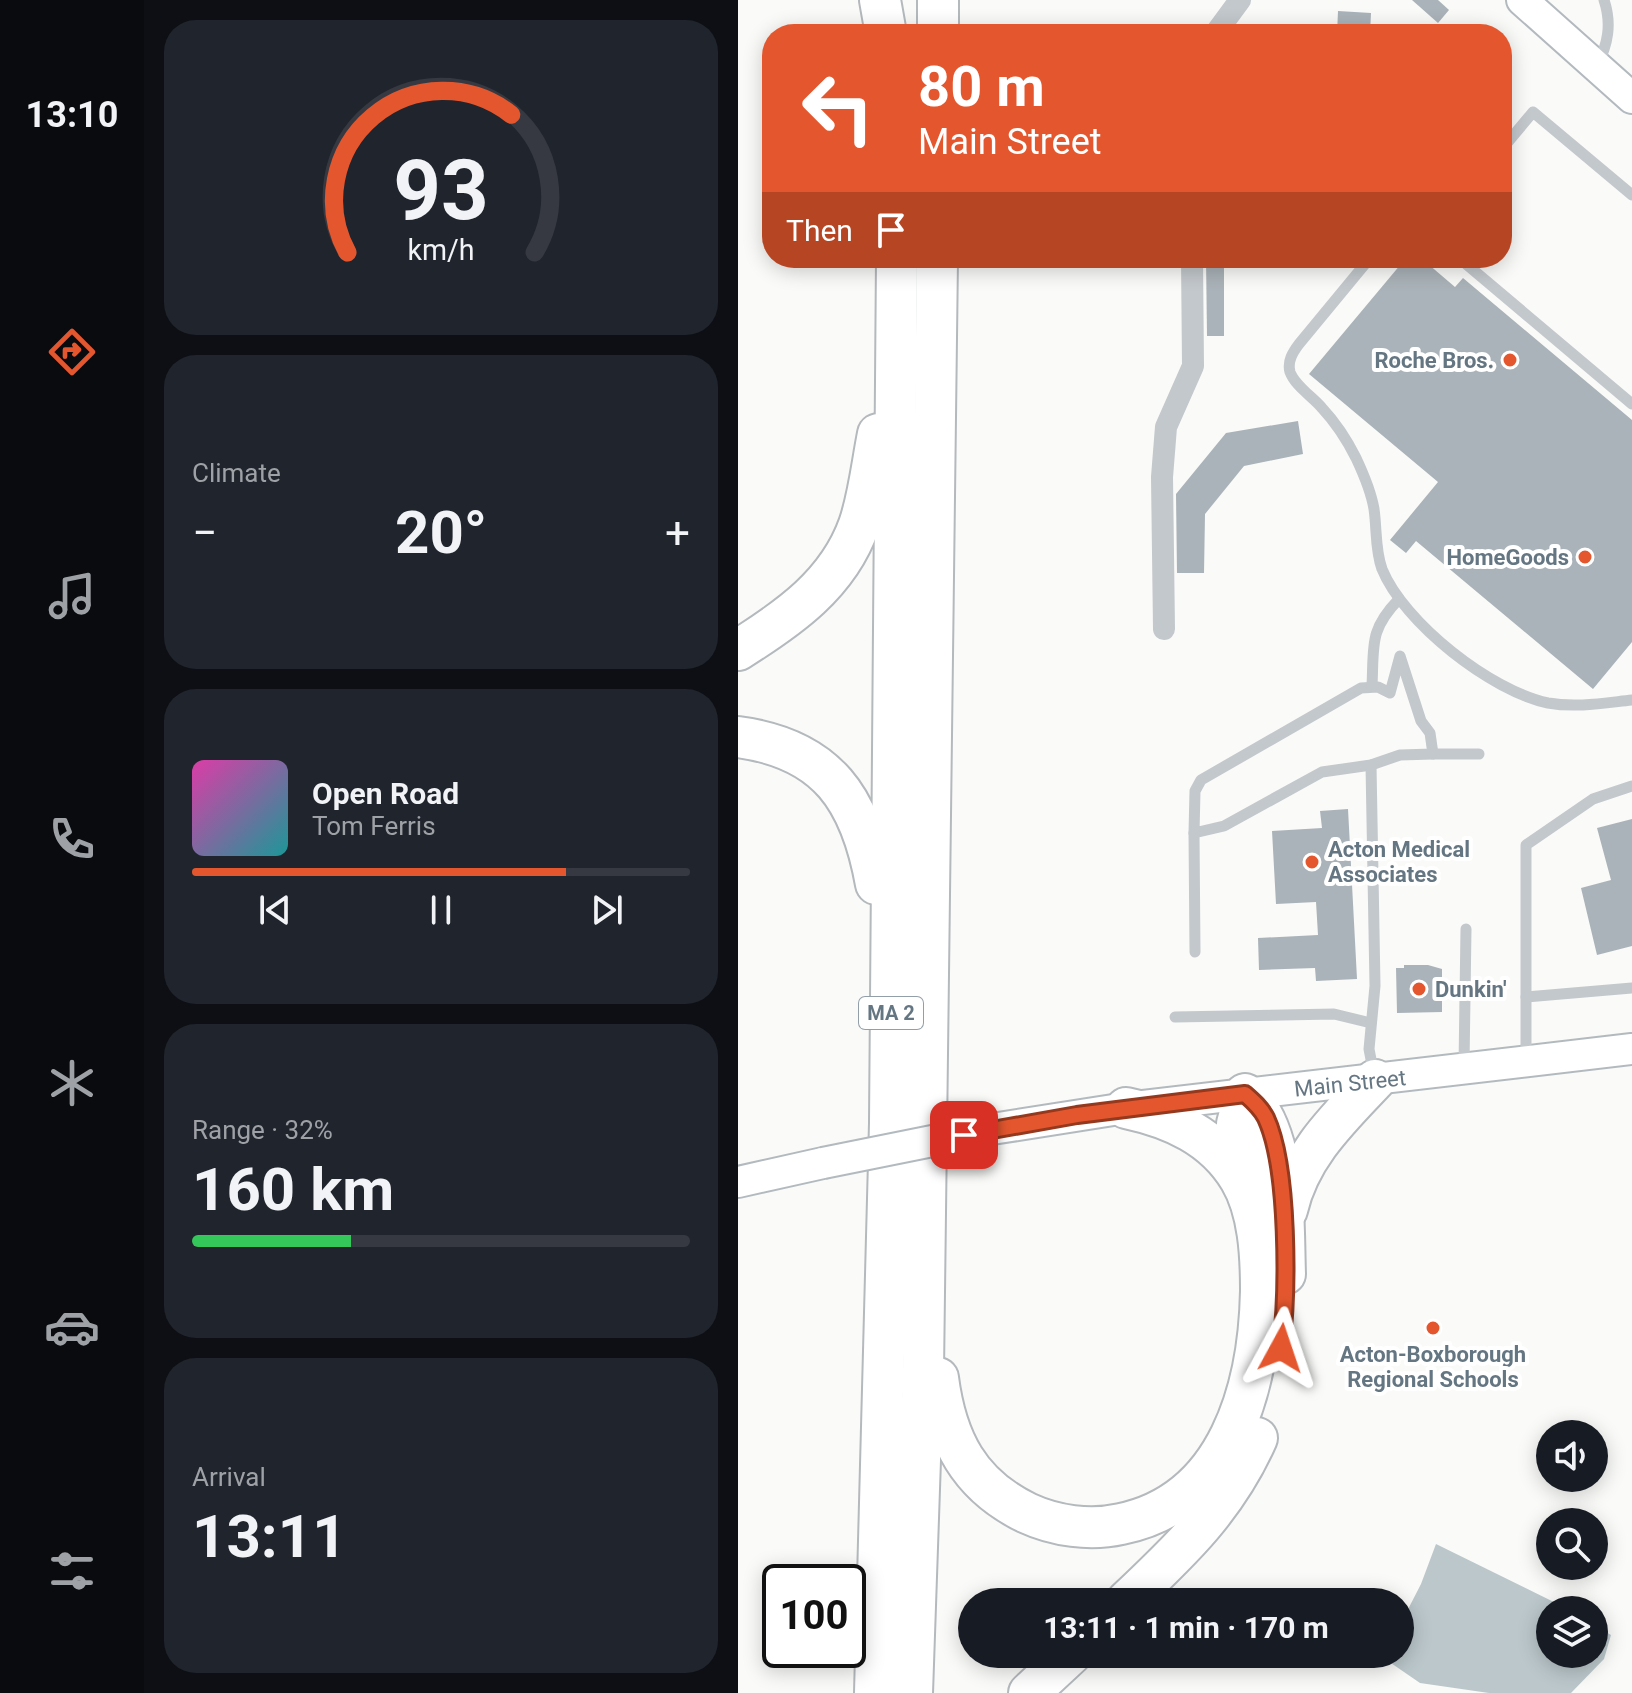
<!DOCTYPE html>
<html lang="en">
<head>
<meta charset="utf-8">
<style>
  body { margin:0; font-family:Roboto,sans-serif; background:#20242c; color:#f1f3f6; height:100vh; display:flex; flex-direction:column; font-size:30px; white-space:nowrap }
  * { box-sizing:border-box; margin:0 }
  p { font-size:26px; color:#9ea1a6 }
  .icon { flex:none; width:44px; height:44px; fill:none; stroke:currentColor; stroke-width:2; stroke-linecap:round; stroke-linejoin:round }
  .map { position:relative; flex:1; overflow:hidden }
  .drawer { display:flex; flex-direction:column; gap:20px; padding:20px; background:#0d0f14; width:594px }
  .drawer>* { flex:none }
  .hud { position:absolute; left:24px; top:24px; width:750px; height:244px; border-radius:32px; box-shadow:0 4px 20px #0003; background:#e4572e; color:#fff; overflow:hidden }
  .controls { position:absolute; left:798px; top:1420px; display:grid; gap:16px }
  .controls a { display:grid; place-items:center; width:72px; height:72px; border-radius:50%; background:#171b24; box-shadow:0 4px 20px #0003; font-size:40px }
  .speed { position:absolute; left:24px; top:1564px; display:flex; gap:16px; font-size:40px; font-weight:700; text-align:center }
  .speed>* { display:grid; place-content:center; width:104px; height:104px; border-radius:50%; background:#171b24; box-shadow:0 4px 20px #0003; line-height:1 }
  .speed .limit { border:4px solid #111; border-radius:12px; background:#fff; color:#111 }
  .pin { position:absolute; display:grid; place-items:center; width:68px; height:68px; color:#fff; margin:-34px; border-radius:16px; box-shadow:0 4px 12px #0006 }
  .me { position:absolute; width:88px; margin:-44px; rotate:5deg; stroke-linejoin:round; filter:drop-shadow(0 0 6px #0008) }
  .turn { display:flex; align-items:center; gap:28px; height:168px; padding:0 24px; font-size:36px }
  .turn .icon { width:104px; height:104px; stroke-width:2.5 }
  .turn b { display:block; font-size:56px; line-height:68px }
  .then { display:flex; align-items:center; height:76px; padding:0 24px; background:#0003; gap:16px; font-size:30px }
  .big { font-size:60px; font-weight:700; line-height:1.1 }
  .drawer .widget { flex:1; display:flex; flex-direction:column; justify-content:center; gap:12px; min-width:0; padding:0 28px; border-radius:32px; background:#20242c }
  .drawer .dial { align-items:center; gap:0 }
  .dial svg { height:208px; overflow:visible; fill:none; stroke:#363941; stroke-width:7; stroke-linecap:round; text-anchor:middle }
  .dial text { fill:#f1f3f6; stroke:none }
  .song { display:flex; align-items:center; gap:24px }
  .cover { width:96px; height:96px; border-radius:12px; background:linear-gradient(135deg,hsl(320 70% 55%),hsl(180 70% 35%)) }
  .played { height:8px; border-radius:4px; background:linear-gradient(90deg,#e4572e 75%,#363941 75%) }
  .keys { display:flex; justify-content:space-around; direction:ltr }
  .heat { display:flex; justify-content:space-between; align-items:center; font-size:44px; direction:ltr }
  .charge { height:12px; border-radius:6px; background:linear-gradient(90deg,#34c759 32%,#363941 0) }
  .trip { position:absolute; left:220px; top:1588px; width:456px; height:80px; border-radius:40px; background:#171b24; box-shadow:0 4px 20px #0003; font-weight:700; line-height:80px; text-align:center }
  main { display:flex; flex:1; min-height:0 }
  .dock { display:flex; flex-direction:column; width:144px; justify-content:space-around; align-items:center; background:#090b0e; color:#9ea1a6 }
  .dock .icon { width:56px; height:56px }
  .dock .current { color:#e4572e }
  .dock b { font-size:36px; color:#f1f3f6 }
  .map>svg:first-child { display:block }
</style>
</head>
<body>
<main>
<nav class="dock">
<b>13:10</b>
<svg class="icon current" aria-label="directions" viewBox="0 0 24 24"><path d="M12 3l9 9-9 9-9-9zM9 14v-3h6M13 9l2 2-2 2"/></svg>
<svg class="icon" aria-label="music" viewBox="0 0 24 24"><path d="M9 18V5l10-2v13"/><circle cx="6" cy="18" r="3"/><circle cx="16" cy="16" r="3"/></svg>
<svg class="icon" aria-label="phone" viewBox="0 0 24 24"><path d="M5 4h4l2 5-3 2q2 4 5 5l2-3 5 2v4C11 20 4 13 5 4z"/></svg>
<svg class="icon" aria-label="climate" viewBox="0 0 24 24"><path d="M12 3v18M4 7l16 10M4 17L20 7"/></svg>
<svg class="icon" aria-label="car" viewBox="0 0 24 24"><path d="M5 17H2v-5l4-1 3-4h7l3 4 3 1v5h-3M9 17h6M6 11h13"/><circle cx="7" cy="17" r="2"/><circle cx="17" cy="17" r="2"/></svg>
<svg class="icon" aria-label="filters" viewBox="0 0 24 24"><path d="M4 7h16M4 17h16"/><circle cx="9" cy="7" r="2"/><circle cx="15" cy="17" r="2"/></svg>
</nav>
<section class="drawer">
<div class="widget dial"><svg viewBox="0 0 100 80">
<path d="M14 69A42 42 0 1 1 86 69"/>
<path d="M14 69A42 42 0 0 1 77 16" stroke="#e4572e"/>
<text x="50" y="56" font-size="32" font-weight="700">93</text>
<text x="50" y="72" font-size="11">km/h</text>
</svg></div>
<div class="widget"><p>Climate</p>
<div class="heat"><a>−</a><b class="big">20°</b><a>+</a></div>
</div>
<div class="widget">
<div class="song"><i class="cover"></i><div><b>Open Road</b><p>Tom Ferris</p></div></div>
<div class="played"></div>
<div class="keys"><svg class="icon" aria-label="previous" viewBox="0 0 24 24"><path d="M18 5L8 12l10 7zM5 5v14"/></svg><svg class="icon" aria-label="pause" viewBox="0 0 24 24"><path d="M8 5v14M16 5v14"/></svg><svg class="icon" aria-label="next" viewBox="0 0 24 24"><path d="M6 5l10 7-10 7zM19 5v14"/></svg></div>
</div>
<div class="widget"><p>Range · 32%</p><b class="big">160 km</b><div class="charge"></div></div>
<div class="widget"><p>Arrival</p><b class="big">13:11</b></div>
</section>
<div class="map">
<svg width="894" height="1693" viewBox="0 0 894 1693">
  <rect width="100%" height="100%" fill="#fafaf8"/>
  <path fill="#bbc7cb" d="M698 1544 832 1610H812V1654H856V1625L873 1635 866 1659 833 1693H751L682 1683 650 1661V1654H662L664 1621 683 1584Z"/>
  <g fill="#aab3b9">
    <path d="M674 0H700L711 10 700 23Z"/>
    <path d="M600 11 633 13 632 34H599Z"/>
    <path d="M468 258H486V336H469Z"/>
    <path d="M668 258H683L717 287 725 278 894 420V642L855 689 678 541 668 553 652 540 700 482 571 374Z"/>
    <path d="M560 421 565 454 506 466 467 514 466 573H439L438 494 488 433Z"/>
    <path d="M610 809 619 979 578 981 577 968 521 970 520 938 580 935 578 902 538 904 534 831 584 828 582 811Z"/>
    <path d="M894 819V946L859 955 843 888 873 880 859 828Z"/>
    <path d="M666 965H690L704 969V1012L659 1013 658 968H666Z"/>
  </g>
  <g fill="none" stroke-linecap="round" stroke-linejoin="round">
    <defs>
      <g id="secondary">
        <path d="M784 0 894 98"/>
        <path d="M254 1129 388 1108 894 1049"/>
        <path d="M0 1182 85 1163"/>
      </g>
      <g id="highway">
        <path d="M142 0 148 34"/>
        <path d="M200 34V0"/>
        <path d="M0 650C51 618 100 584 121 525 131 496 134 464 140 434"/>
        <path d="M0 737C90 749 123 800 138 884"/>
        <path d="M509 1186 499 1124 507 1094C550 1131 545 1221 547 1274"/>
        <path d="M549 1210C561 1156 600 1119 637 1080"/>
        <path d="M200 1378C208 1440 231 1485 289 1513 317 1526 352 1531 383 1524 491 1502 521 1387 523 1291 523 1255 521 1211 502 1179 476 1136 434 1118 388 1108"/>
        <path d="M388 1602C442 1551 488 1508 519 1438"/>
        <path d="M137 1693 152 1123 159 258"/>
        <path d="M174 1693 185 1372 199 258"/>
        <path d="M291 1693 333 1654"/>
      </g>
    </defs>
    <use href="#secondary" stroke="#b3babf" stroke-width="34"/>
    <use href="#highway" stroke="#b4b9bd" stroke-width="44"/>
    <g stroke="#c3c8cc" stroke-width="11">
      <path d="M859 66C870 44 874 24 866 0"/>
      <path d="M764 149 795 112 894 195"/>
      <path d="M632 258 561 344C555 352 549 361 552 372 557 386 575 397 584 408 598 423 609 440 618 458 626 475 633 491 636 509 639 530 637 550 644 569 666 623 753 691 810 703 838 708 866 703 894 700"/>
      <path d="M721 258 894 404"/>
      <path d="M662 656 683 721 692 733 695 754 662 755 633 765 584 772 486 826 456 833 457 791 463 780 623 688 640 687 652 693Z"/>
      <path d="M634 686C636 645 631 630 661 599"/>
      <path d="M695 754H741"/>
      <path d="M633 765 637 986 631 1049 636 1075"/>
      <path d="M456 833 457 952"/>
      <path d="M788 997 894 988"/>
      <path d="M437 1017 596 1014 633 1023"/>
      <path d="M788 1061V845L855 799 894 786"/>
      <path d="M726 1065 728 929"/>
    </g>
    <g stroke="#c3c8cc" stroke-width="22">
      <path d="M477 34 502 0"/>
      <path d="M426 629 424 477 428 427 455 366 454 258"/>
    </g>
    <use href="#secondary" stroke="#fff" stroke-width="30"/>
    <use href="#highway" stroke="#fff" stroke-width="40"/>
    <defs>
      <path id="secondary-bridge" d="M85 1163 254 1129"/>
    </defs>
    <use href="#secondary-bridge" stroke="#b3babf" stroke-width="34" stroke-linecap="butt"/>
    <use href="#secondary-bridge" stroke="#fff" stroke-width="30"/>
  </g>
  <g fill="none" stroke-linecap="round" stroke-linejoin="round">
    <defs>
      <path id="route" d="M226 1135 339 1115 507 1094C515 1101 523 1108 528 1118 551 1168 550 1292 543 1348"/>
    </defs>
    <use href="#route" stroke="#94391e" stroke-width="20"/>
    <use href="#route" stroke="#e4572e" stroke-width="14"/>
  </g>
  <g fill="#e4572e" stroke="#fff" stroke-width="3">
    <circle cx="772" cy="360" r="8"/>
    <circle cx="847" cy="557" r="8"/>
    <circle cx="574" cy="862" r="8"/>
    <circle cx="681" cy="989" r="8"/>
    <circle cx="695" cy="1328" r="8"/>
  </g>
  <g text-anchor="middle" stroke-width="8" stroke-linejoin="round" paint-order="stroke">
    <rect fill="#fff" stroke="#939fa8" stroke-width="2" x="121" y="997" width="64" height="32" rx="6"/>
    <g font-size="20" font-weight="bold" fill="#657683">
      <text x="153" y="1020">MA 2</text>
    </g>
    <g font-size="22" font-weight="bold" fill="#657683" stroke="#fff" text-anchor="end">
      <text x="756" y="368">Roche Bros.</text>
      <text x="831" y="565">HomeGoods</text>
      <text x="590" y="857" text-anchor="start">Acton Medical<tspan x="590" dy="25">Associates</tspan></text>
      <text x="697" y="997" text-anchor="start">Dunkin'</text>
      <text x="695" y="1362" text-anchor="middle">Acton-Boxborough<tspan x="695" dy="25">Regional Schools</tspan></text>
    </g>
    <g font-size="22" fill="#657683" stroke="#fff">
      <text transform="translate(612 1083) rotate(-6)" y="8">Main Street</text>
    </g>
  </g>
</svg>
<div class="controls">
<a><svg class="icon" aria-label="sound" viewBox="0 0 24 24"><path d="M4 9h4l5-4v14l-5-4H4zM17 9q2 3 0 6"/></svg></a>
<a><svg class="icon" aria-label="search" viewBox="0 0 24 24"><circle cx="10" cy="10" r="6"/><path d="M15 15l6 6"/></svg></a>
<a><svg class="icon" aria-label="layers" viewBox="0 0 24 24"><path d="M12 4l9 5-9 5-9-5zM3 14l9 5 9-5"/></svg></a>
</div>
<div class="speed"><div class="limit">100</div></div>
<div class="pin" style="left:226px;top:1135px;background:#d93025"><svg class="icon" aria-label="arrive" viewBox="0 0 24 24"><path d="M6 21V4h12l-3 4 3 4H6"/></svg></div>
<svg class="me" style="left:543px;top:1348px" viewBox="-20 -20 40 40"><path d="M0-17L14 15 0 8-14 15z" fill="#e4572e" stroke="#fff" stroke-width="4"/></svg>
<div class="trip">13:11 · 1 min · 170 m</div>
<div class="hud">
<div class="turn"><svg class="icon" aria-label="left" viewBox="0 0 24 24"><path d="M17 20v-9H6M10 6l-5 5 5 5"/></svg><div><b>80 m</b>Main Street</div></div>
<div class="then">Then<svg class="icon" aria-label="arrive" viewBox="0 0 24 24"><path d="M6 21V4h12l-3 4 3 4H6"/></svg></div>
</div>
</div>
</main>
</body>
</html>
